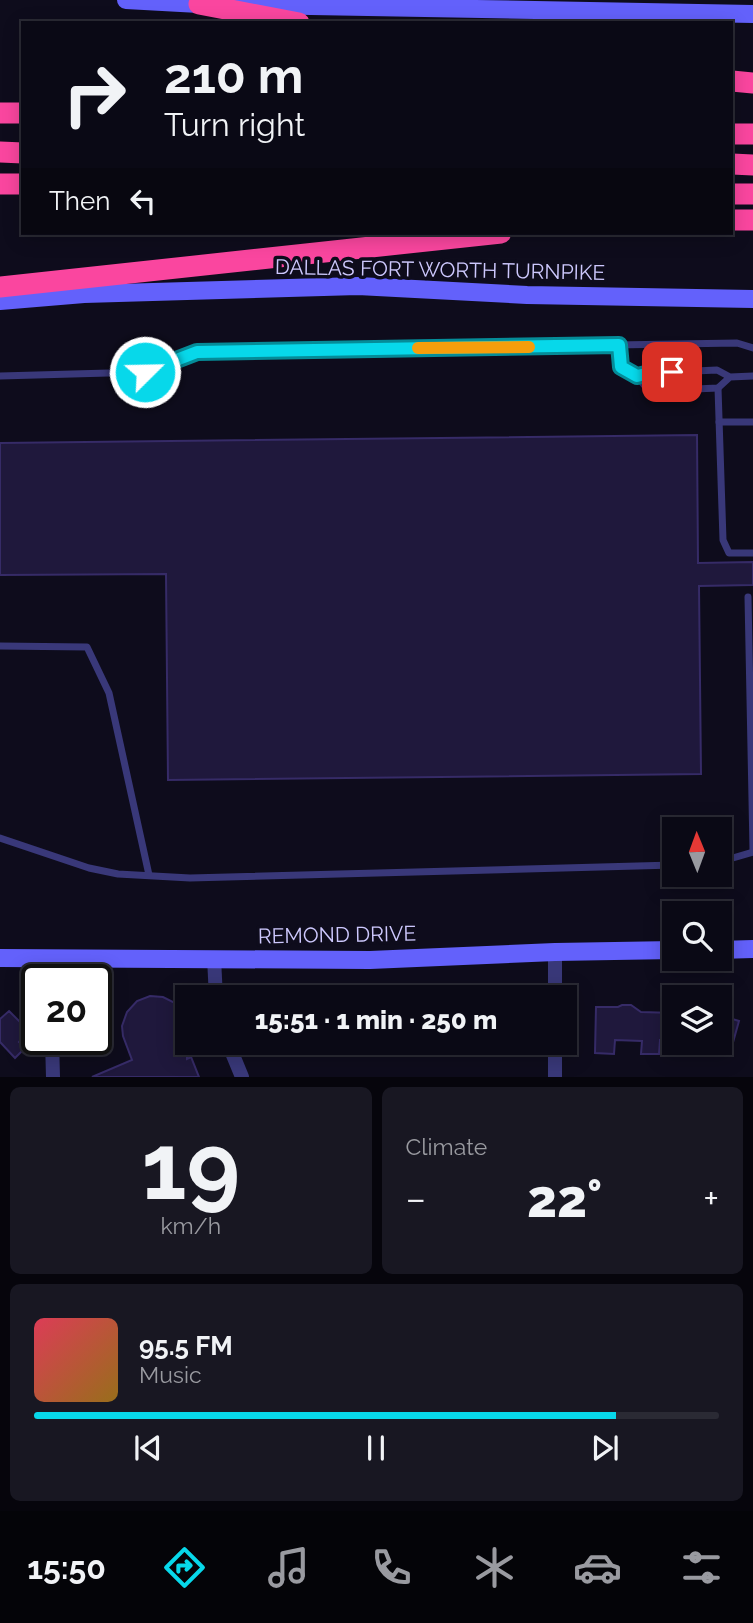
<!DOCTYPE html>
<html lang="en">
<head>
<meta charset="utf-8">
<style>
  body { margin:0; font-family:Raleway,sans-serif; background:#181722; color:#f1f3f6; height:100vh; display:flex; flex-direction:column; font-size:26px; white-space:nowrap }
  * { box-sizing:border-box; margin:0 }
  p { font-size:23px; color:#999aa0 }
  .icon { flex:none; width:38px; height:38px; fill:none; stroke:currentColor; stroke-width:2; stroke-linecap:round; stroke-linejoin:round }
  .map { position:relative; height:1077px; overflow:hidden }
  .drawer { display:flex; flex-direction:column; gap:10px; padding:10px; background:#06050c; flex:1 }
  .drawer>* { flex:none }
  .hud { position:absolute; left:21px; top:21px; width:712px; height:214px; border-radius:0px; box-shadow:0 4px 18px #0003,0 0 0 2px #2a2a34; background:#0a0915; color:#f1f3f6; overflow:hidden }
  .needle { width:46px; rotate:359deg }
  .tools { position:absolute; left:662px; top:817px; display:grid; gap:14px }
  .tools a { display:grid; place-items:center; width:70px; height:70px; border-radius:0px; background:#0a0915; box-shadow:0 4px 18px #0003,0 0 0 2px #2a2a34; font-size:35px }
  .speed { position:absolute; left:21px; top:964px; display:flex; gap:14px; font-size:35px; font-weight:700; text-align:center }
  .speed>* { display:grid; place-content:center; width:91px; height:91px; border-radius:50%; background:#0a0915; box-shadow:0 4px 18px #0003,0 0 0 2px #2a2a34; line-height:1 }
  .speed .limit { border:4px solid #111; border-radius:10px; background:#fff; color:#111 }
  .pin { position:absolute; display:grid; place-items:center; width:60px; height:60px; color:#fff; margin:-30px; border-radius:14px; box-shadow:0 4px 10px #0006 }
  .me { position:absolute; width:77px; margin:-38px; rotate:67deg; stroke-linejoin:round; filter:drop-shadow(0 0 5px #0008) }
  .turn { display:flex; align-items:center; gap:24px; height:147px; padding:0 28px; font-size:32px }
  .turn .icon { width:91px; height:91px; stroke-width:2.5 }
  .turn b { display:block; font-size:49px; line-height:60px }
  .then { display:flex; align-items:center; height:66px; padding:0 28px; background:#0003; gap:14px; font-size:26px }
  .big { font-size:52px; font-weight:800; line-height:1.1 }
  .drawer .card { flex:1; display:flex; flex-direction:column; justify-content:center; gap:10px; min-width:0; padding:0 24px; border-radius:10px; background:#181722 }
  .drawer .dial { align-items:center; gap:0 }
  .dial b { font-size:91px; line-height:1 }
  .song { display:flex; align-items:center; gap:21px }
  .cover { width:84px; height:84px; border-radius:10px; background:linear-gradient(135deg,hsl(350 70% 55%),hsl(40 70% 35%)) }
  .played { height:7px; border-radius:4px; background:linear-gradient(90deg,#07d8ea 85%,#2a2a34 85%) }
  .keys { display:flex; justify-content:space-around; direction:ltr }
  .heat { display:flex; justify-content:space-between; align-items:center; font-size:38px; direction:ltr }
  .drawer .tiles { flex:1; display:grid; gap:10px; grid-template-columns:1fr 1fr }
  .card:last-child { grid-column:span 2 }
  .trip { position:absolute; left:175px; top:985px; width:402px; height:70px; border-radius:0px; background:#0a0915; box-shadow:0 4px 18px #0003,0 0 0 2px #2a2a34; font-weight:800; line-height:70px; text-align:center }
  .menu { display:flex; height:112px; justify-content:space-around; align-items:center; background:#040408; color:#999aa0 }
  .menu .icon { width:49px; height:49px }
  .menu .on { color:#07d8ea }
  .menu b { font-size:32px; color:#f1f3f6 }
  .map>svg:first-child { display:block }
</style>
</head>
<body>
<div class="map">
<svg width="753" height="1077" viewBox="0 0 753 1077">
  <rect width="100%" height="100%" fill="#0e0c1c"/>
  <g fill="#1f183c" stroke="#362b67" stroke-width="2">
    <path d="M697 435 698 563 753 562V585L699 586 701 774 168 780 166 574 0 575V443Z"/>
    <path d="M150 996 163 997 175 1003 187 1018V1059L191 1057 199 1077H92L132 1060 123 1036 122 1026 127 1012 137 1001Z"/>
    <path d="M622 1005H631L641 1012 674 1013V1040H660L659 1054H641L642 1041 615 1040 614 1054 595 1053 596 1007H618Z"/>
    <path d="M9 1011 29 1031 19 1042 25 1048 15 1058 0 1042V1019Z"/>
    <path d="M719 1015 739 1021 732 1046 719 1043Z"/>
  </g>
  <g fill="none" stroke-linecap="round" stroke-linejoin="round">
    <g stroke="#393879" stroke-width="7">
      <path d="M619 345 621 367 637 376"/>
      <path d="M0 376 145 372 169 361 197 352 737 343 753 348"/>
      <path d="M730 377 718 388 649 391 637 376 650 373 717 370 730 377 753 376"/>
      <path d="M718 388 723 540 729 553H753"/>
      <path d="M719 422H753"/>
      <path d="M748 597 753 850"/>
      <path d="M0 646 87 647 109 693 149 875"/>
      <path d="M0 838 89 868 118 874 190 878 674 865"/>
      <path d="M719 862 753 852"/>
    </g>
    <g stroke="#393879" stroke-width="14">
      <path d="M555 952V998"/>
      <path d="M51 958 52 980"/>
      <path d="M214 958 216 998"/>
      <path d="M52 1040 53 1077"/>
      <path d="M228 1043 242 1077"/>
      <path d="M555 1043V1077"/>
    </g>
    <g stroke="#6361fb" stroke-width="18">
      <path d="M126 0 199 4 753 14"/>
      <path d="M0 301 84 294 358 286 527 295 753 299"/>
      <path d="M719 950 753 949"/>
      <path d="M0 958 370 960 555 952 674 950"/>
    </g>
    <g stroke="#fa469f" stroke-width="21">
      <path d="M199 4 299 23"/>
      <path d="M732 81 753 83"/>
      <path d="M0 113H23"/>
      <path d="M732 134H753"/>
      <path d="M0 152 23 153"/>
      <path d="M732 164 753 165"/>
      <path d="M0 184H23"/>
      <path d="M732 194H753"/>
      <path d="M732 220H753"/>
      <path d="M0 287 501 233"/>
    </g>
  </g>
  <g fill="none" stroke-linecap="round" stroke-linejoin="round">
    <defs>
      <path id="route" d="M145 372 197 352 619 345 621 367 637 376 650 373 672 372"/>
    </defs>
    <use href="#route" stroke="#058c98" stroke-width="18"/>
    <use href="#route" stroke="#07d8ea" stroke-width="12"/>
    <path stroke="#f59e0b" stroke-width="12" d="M418 348 529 347"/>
  </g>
  <g text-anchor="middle" stroke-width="7" stroke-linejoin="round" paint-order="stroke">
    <g font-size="21" fill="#cdc8fd" stroke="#0e0c1c">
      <text transform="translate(440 270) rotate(1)" y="7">DALLAS FORT WORTH TURNPIKE</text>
      <text transform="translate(337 935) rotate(-1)" y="7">REMOND DRIVE</text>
    </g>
  </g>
</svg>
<div class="tools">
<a><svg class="needle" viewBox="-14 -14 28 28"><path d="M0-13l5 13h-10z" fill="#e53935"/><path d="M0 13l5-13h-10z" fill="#999aa0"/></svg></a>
<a><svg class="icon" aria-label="search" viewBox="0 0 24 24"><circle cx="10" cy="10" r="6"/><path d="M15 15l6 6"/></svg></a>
<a><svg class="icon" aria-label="layers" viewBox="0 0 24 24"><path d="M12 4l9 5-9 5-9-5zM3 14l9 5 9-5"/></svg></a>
</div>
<div class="speed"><div class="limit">20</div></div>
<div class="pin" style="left:672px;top:372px;background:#d93025"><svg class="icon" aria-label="arrive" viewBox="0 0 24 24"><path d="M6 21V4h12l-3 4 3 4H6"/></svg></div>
<svg class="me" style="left:145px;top:372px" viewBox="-20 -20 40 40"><circle r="17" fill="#07d8ea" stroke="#fff" stroke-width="3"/><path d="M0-11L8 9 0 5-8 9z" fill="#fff"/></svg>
<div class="trip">15:51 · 1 min · 250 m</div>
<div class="hud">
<div class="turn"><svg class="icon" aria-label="right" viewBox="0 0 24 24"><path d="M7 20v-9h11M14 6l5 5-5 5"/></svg><div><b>210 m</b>Turn right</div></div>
<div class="then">Then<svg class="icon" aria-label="left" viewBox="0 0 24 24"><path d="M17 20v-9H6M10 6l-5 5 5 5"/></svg></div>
</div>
</div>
<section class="drawer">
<div class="tiles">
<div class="card dial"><b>19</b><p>km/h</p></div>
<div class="card"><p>Climate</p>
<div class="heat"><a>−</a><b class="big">22°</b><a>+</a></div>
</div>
<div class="card">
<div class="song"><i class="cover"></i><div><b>95.5 FM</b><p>Music</p></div></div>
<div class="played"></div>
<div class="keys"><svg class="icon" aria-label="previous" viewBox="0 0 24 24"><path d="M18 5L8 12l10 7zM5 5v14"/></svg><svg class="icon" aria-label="pause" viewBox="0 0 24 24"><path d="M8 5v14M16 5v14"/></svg><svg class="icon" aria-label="next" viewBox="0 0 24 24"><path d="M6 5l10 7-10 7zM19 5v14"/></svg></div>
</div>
</div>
</section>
<nav class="menu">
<b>15:50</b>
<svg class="icon on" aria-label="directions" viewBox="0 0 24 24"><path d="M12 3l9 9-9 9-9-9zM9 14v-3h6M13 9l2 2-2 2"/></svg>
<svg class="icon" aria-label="music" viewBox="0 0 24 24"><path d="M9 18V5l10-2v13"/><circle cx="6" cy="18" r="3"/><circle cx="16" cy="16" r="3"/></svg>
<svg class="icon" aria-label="phone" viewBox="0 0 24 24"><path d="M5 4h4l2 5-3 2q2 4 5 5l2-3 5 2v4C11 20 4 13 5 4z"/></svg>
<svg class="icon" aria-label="climate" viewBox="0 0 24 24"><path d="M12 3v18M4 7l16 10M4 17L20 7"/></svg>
<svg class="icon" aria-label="car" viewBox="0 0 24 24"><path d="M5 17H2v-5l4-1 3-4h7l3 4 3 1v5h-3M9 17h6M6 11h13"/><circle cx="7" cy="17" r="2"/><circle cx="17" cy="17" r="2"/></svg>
<svg class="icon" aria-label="filters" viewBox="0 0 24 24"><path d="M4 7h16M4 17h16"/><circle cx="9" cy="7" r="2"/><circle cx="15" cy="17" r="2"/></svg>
</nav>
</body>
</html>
